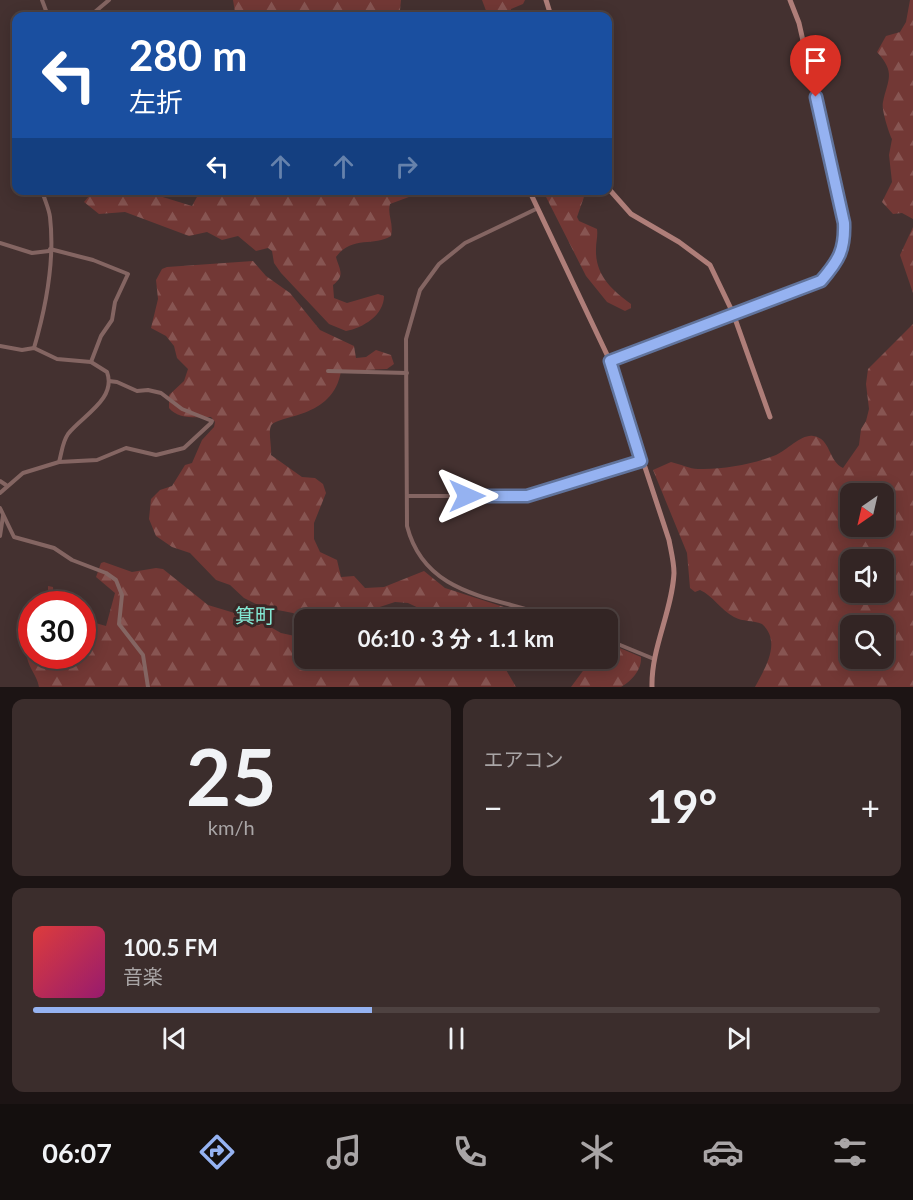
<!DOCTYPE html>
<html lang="ja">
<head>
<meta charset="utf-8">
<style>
  body { margin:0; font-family:Lato,"Noto Sans JP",sans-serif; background:#3b2d2c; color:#f1f3f6; height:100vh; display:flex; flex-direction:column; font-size:22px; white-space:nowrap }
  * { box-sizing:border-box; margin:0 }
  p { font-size:20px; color:#a9a5a6 }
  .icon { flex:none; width:33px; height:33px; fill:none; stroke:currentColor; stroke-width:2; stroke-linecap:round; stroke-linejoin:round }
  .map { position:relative; height:687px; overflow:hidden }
  .details { display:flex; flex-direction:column; gap:12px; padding:12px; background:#1c1414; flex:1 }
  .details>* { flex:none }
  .hud { position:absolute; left:12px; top:12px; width:600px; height:183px; border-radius:12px; box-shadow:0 3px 15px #0003,0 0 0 2px #4e4241; background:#1a4fa0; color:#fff; overflow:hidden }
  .needle { width:39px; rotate:214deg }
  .controls { position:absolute; left:840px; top:483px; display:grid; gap:12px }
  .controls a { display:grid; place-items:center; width:54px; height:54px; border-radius:12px; background:#332524; box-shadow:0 3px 15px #0003,0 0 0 2px #4e4241; font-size:30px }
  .speed { position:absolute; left:18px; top:591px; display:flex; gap:12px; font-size:30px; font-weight:700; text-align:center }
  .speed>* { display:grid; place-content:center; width:78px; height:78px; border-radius:50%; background:#332524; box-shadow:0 3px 15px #0003,0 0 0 2px #4e4241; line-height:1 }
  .speed .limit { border:9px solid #d22; background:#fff; color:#111 }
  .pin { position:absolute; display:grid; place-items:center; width:51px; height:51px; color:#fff; margin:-62px -26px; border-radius:50% 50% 50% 0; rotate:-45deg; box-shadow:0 0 6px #0007 }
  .pin .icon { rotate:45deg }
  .me { position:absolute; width:66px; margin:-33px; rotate:90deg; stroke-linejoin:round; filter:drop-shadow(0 0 4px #0008) }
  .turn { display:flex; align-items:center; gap:21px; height:126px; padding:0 18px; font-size:27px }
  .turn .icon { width:78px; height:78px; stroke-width:2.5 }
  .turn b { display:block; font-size:42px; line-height:51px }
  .lanes { display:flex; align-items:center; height:57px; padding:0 18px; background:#0003; justify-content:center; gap:30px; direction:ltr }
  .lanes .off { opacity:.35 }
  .big { font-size:45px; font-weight:700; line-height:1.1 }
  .details .card { flex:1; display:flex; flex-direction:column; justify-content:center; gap:9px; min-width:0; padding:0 21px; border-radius:12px; background:#3b2d2c }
  .details .dial { align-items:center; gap:0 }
  .dial b { font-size:78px; line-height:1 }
  .song { display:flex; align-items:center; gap:18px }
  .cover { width:72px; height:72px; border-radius:9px; background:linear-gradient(135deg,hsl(0 70% 55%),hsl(320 70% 35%)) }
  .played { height:6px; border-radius:3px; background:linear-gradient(90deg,#95b2f1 40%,#4e4241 40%) }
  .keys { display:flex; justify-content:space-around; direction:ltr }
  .heat { display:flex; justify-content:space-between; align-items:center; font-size:33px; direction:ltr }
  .details .tiles { flex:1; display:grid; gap:12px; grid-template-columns:1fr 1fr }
  .card:last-child { grid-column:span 2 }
  .trip { position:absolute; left:294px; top:609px; width:324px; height:60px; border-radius:12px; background:#332524; box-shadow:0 3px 15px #0003,0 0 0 2px #4e4241; font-weight:700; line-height:60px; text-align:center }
  .tabs { display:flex; height:96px; justify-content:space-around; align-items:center; background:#140f0e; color:#a9a5a6 }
  .tabs .icon { width:42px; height:42px }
  .tabs .selected { color:#95b2f1 }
  .tabs b { font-size:27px; color:#f1f3f6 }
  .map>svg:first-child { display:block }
</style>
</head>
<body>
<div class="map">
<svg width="913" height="687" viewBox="0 0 913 687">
  <defs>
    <pattern id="forest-firs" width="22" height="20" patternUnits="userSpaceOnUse" patternTransform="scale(1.5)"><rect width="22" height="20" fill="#723835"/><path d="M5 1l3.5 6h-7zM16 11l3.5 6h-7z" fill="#875552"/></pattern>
  </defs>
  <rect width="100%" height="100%" fill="#443130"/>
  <g fill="url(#forest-firs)" fill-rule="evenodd">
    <path d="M233 0H401L400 10 413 16H216L218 14 231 15 235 12Z"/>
    <path d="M482 0H525L523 4 511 9 510 16H488Z"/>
    <path d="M910 0H913V219L902 213 893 214 882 202 892 182 889 155 892 139C889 133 881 109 883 102 888 79 896 73 877 52L886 36 900 32 906 22Z"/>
    <path d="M94 190 153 194 192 206 198 195 193 191H425L390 204C387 215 394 223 391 236 374 247 352 235 336 257 339 269 346 275 333 285L334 298 347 303 378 294 384 296C384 315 363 328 346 331L329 324 281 273 274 263 272 251 268 248 256 251 238 236 222 240 207 232 189 236 125 212 99 214 84 202Z"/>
    <path d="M543 191H586L577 217 579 221 597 229C598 236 596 242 596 249 595 275 612 290 631 304V308L625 311 607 302 586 276Z"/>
    <path d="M913 227V293L900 255Z"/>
    <path d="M253 261 266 276 290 293 320 330 354 346 356 358 366 357 376 350 391 355 394 364 387 369 341 371C333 420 277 414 271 426 268 432 272 447 271 455L302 477 315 478 323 484 326 493 314 523V539L320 552 337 560 341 577 354 576 365 588 384 587 424 571 445 588 504 607 503 610 474 619 444 620 408 603 395 602 343 619 304 620 293 613 262 607 244 598 230 585 216 580 190 553 172 547 156 536 149 519 151 499 160 490 172 486 185 465 192 463 202 440 214 427 215 422 211 417C197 417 179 420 169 408V395L184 381 188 369 177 358 174 346 166 336 151 328 158 299 156 280 162 269 167 267Z"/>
    <path d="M913 324V687H755C765 668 782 642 762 624 753 620 743 622 734 617 721 610 713 596 700 590L695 592 690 588 687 553 653 470 671 462C680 464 690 469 698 469 723 470 754 464 776 455 787 450 802 434 813 436 831 438 828 461 843 468L859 445 861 429 866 421 869 409 866 384 868 369ZM850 494H884V526H850ZM850 560H884V592H850ZM850 626H884V658H850Z"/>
    <path d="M104 562 132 572 156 568 163 569 208 605 258 620 281 633 304 638V658L478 659 491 665 505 668 516 687H39C37 675 29 669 27 657L31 651 32 656H82L83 612 85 620 106 626 115 593 96 577 101 563Z"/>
    <path d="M48 586 53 587 54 604 66 602 75 604H42L48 592Z"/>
    <path d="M509 608 551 619H522L508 612Z"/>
    <path d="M608 643 641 657C642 669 632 681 621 687H571L588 664 586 659 608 658Z"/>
  </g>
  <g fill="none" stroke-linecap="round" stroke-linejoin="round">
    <g stroke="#846562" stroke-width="4">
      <path d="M42 0 48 16"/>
      <path d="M90 16 109 0"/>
      <path d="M536 209 465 243 439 264 420 290 406 339 407 526C426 600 501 596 559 620"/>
      <path d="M0 243 32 253 49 251"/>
      <path d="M50 249 93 260 128 274 115 302 112 320 101 336 91 362"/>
      <path d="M0 346 22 350 34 348 57 359 91 362 107 372C117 399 82 416 68 434 62 443 62 452 59 462L23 473 0 493"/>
      <path d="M34 348C46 307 55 260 50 217 49 208 44 199 42 190"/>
      <path d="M328 371 407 373"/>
      <path d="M59 462 97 460 126 448 156 455 184 448 211 423 212 421 182 409 161 393 148 390 137 391 117 382 109 381"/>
      <path d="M0 481 6 485"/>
      <path d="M407 496H527L641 461"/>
      <path d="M0 508 14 537 54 548 72 560 106 573 116 580 122 595 119 624 143 655 148 687"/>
      <path d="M0 536 3 516"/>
      <path d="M608 640 654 659"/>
    </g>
    <g stroke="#af7e79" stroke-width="5">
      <path d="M546 0 551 16"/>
      <path d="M608 188 631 214 679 242 710 265 733 313 770 417"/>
      <path d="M529 190 610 361 669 540C671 551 674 562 674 573 672 612 651 648 652 687"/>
      <path d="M610 361C651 345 693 327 735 313 759 304 802 296 822 281 840 266 845 245 844 223L799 23 790 0"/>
    </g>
  </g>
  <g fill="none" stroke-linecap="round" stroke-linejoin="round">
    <defs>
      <path id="route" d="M467 496H527L641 461 610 361 821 281C839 260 845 250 844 223L816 97"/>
    </defs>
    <use href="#route" stroke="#61749d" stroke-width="15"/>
    <use href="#route" stroke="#95b2f1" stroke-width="10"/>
  </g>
  <g text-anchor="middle" stroke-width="6" stroke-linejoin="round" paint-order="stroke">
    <g font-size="20" fill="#84ead5" stroke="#3a2726">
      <text x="255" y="623">箕町</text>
    </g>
  </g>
</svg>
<div class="controls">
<a><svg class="needle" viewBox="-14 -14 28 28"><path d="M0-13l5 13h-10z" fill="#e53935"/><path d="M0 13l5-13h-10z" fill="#a9a5a6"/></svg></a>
<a><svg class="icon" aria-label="sound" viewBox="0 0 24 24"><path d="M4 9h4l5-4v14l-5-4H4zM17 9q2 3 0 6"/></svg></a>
<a><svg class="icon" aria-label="search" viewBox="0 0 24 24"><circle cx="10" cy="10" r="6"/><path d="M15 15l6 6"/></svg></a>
</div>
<div class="speed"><div class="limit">30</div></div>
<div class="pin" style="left:816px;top:97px;background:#d93025"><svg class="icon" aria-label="arrive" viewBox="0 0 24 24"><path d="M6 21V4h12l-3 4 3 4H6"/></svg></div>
<svg class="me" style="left:467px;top:496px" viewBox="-20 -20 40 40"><path d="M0-17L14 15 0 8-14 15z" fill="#95b2f1" stroke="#fff" stroke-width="4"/></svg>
<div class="trip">06:10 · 3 分 · 1.1 km</div>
<div class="hud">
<div class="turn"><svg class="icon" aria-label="left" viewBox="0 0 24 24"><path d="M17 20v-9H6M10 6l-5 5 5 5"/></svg><div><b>280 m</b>左折</div></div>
<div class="lanes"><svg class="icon" aria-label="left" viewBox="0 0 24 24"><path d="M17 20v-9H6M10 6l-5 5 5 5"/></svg><svg class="icon off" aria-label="ahead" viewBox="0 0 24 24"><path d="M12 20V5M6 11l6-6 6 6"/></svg><svg class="icon off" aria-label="ahead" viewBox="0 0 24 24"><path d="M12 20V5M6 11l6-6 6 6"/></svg><svg class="icon off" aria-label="right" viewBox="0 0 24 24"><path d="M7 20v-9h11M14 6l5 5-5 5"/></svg></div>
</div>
</div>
<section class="details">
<div class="tiles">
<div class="card dial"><b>25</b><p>km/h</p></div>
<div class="card"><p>エアコン</p>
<div class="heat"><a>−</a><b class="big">19°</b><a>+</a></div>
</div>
<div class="card">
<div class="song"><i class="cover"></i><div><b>100.5 FM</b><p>音楽</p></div></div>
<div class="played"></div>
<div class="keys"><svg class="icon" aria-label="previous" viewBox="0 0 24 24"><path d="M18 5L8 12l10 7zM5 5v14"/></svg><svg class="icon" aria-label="pause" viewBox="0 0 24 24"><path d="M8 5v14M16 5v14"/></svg><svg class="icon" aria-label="next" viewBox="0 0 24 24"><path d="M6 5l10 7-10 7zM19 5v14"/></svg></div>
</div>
</div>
</section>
<nav class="tabs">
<b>06:07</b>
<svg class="icon selected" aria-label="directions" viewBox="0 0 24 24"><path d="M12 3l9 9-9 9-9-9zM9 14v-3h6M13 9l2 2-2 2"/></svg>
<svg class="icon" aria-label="music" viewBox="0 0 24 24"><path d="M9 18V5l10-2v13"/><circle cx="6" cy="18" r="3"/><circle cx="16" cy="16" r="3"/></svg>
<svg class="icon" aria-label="phone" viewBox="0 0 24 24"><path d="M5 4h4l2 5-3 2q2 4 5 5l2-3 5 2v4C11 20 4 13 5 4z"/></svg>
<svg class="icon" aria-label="climate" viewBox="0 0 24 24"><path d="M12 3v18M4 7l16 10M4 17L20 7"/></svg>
<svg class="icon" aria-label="car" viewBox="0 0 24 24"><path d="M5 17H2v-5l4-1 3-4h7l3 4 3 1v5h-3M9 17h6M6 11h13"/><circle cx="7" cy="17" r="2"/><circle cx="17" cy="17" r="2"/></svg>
<svg class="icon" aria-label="filters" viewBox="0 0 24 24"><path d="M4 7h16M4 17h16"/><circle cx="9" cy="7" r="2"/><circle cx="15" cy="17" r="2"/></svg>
</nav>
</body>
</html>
